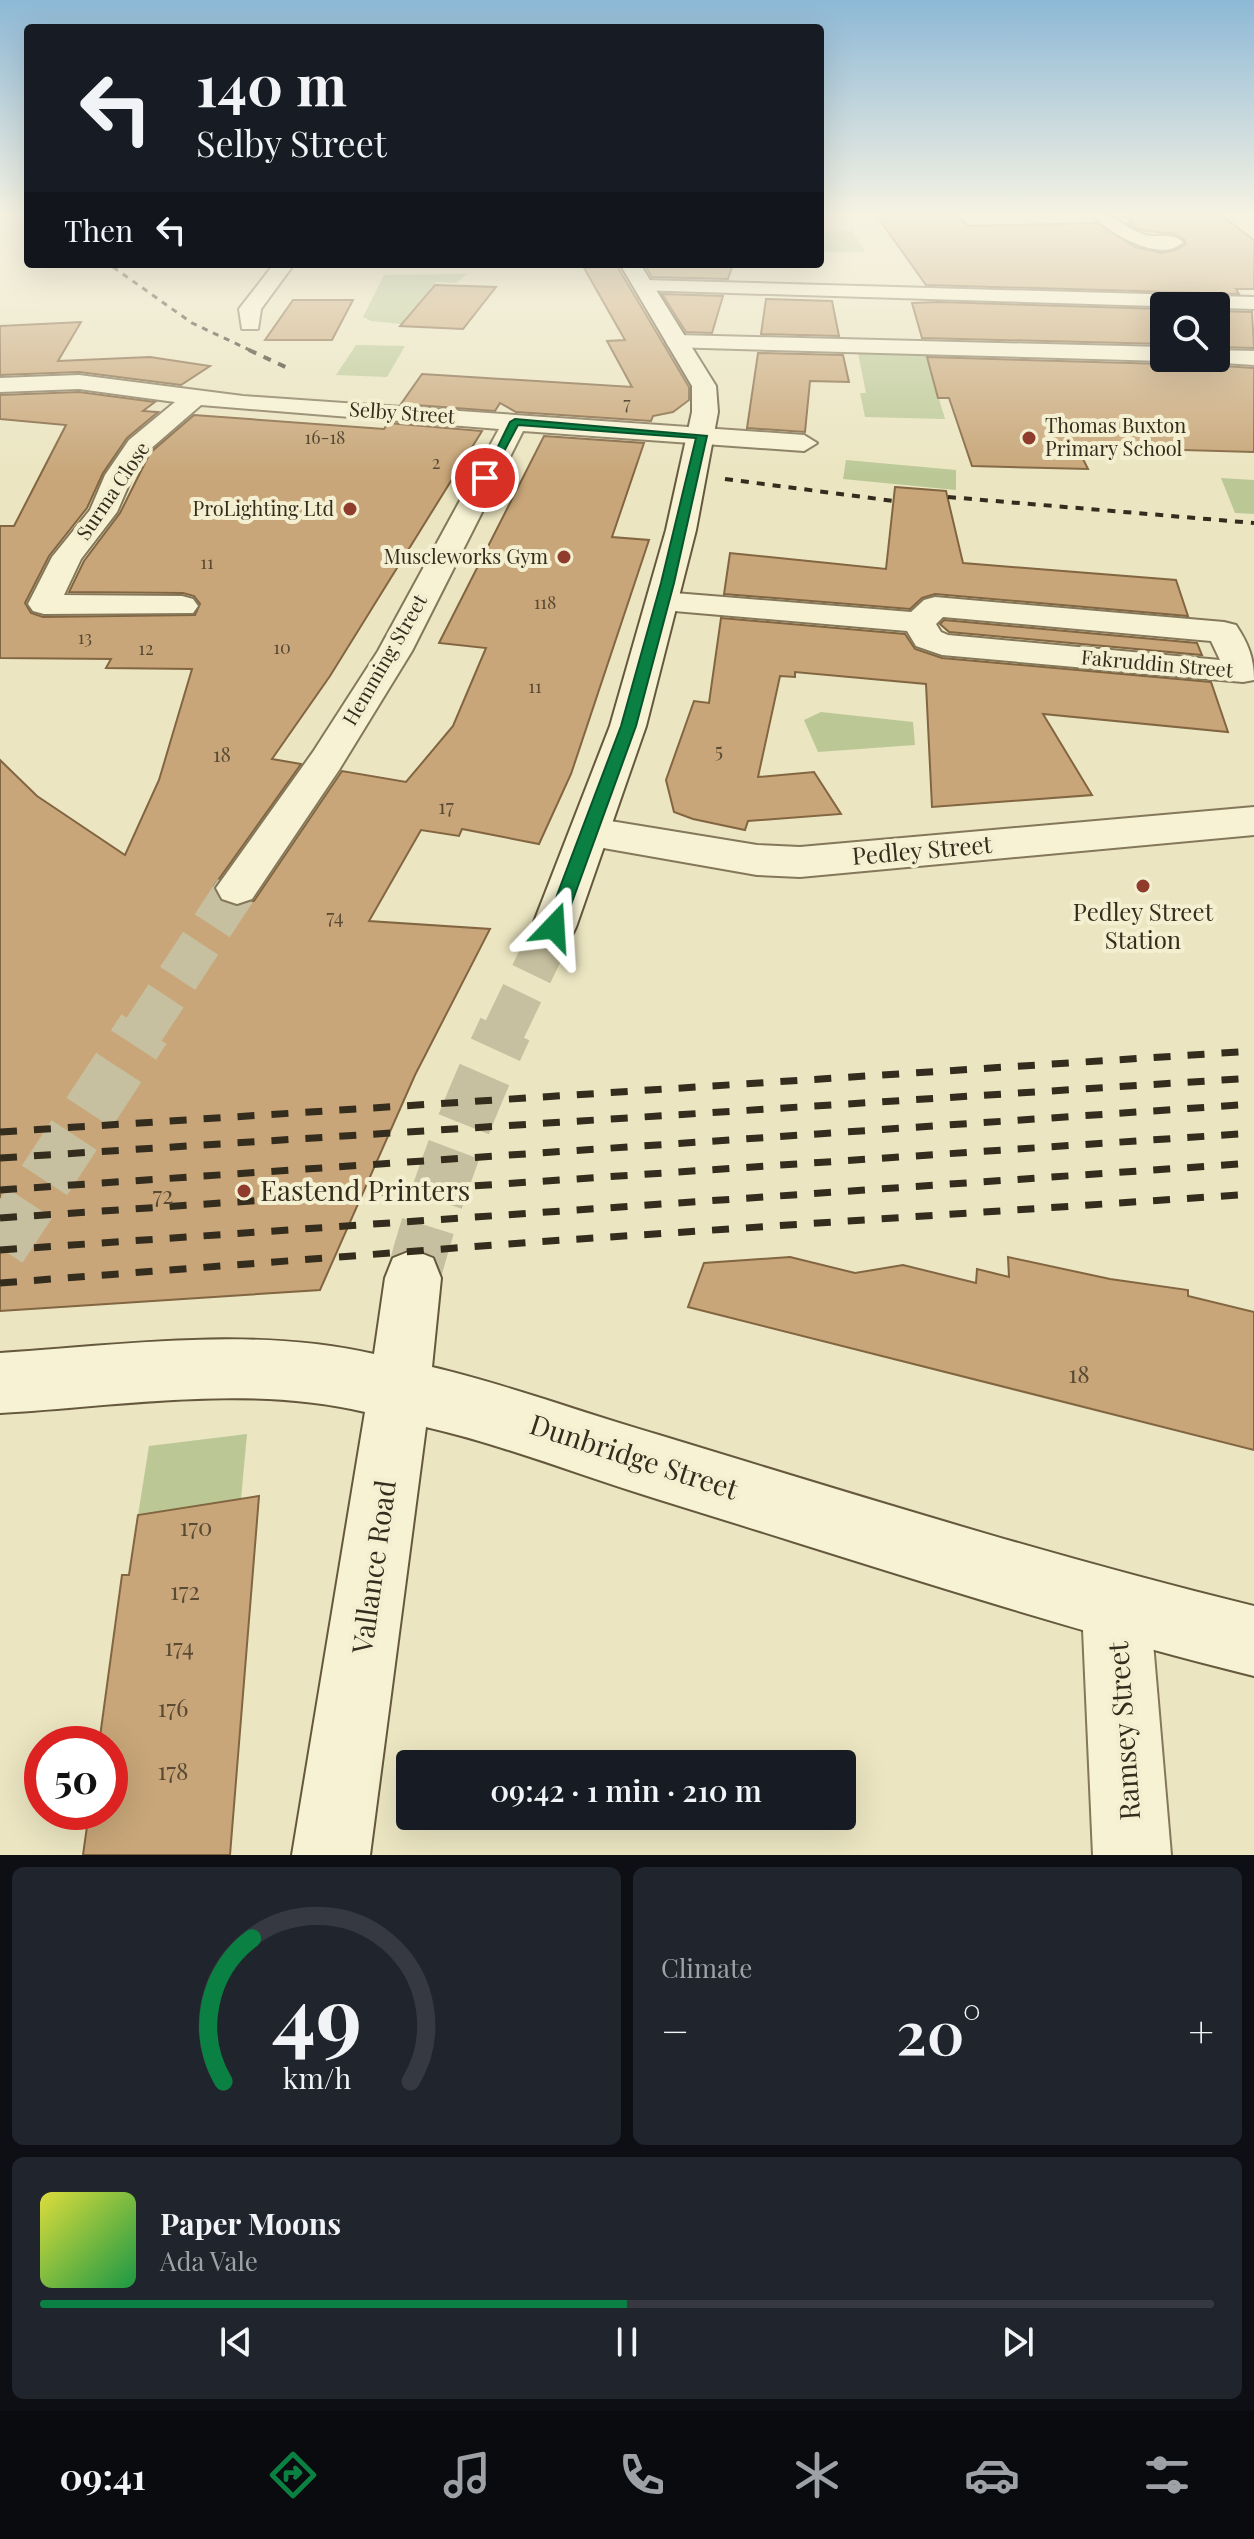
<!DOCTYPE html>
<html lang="en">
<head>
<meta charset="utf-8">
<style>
  body { margin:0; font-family:"Playfair Display",serif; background:#20242c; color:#f1f3f6; height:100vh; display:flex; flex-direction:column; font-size:30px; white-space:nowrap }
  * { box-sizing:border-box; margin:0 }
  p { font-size:26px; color:#9ea1a6 }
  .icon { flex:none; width:44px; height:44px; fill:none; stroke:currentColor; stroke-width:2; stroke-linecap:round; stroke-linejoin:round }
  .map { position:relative; height:1855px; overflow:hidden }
  .drawer { display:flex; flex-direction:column; gap:12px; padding:12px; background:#0d0f14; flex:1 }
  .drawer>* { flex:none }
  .hud { position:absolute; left:24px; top:24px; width:800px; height:244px; border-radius:8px; box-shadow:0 8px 32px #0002; background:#171b24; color:#f1f3f6; overflow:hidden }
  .buttons { position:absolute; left:1150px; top:292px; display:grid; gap:16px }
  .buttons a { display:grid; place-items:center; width:80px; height:80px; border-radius:8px; background:#171b24; box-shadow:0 8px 32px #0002; font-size:40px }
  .speed { position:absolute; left:24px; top:1726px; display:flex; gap:16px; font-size:40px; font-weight:700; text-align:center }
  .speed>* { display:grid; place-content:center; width:104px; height:104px; border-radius:50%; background:#171b24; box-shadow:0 8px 32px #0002; line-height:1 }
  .speed .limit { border:12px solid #d22; background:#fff; color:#111 }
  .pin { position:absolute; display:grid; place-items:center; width:68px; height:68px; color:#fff; margin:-34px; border:4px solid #fff; border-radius:50%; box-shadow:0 2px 8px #0007 }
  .me { position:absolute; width:88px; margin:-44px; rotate:20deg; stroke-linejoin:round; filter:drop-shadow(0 0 6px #0008) }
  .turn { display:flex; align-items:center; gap:28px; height:168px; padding:0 40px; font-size:36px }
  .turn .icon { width:104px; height:104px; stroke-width:2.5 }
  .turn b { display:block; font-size:56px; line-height:68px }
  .then { display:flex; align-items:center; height:76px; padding:0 40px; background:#0003; gap:16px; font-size:30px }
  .big { font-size:60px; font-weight:600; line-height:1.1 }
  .drawer .card { flex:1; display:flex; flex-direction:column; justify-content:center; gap:12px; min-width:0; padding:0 28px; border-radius:12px; background:#20242c }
  .drawer .dial { align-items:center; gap:0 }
  .dial svg { height:208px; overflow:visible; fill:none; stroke:#363941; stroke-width:7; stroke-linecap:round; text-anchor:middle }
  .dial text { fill:#f1f3f6; stroke:none }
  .song { display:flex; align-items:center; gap:24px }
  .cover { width:96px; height:96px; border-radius:12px; background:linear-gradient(135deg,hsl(60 70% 55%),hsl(140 70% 35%)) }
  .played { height:8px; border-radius:4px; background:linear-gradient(90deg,#0b8043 50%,#363941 50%) }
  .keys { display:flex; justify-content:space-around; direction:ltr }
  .heat { display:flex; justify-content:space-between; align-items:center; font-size:44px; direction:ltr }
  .drawer .tiles { flex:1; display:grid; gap:12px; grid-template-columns:1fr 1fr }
  .card:last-child { grid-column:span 2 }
  .trip { position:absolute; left:396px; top:1750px; width:460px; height:80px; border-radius:8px; background:#171b24; box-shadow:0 8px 32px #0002; font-weight:600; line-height:80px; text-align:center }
  .tab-bar { display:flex; height:128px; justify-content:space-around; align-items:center; background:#090b0e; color:#9ea1a6 }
  .tab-bar .icon { width:56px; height:56px }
  .tab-bar .active { color:#0b8043 }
  .tab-bar b { font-size:36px; color:#f1f3f6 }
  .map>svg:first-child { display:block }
</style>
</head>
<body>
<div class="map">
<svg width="1254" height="1855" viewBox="0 0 1254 1855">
  <rect width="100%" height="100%" fill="#ebe5c1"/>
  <g fill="#bbc896">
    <path d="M852 230 865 252H820V231Z"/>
    <path d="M467 274 456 283 436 282 401 324 371 321 363 317 384 275Z"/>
    <path d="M356 345 405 346 387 377 336 375Z"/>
    <path d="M858 353 995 358 1007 388 934 382 945 419 865 417 860 393H866Z"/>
    <path d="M846 460 956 470V490L843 479Z"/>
    <path d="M1221 478 1254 480V514L1235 513Z"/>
    <path d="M821 712 913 722 915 745 818 752 804 720Z"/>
    <path d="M247 1434 241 1499 138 1515 149 1446Z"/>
  </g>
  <g fill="#c8a679" stroke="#826541" stroke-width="2">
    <path d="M876 215H958L968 226 1097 223 1135 247 1162 253 1175 250 1185 245V240L1174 234 1141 230 1127 223H1133L1124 215H1221L1254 240V289H1236L1239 294 926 285Z"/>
    <path d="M644 264H733L728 279 652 277Z"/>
    <path d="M617 266 689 387V400L673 412 653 416 651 421 516 412 500 403 495 411 401 404 422 374 632 387 607 341 625 340 584 268Z"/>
    <path d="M435 285 496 287 463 329 400 326Z"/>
    <path d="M662 294 723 296 712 333 686 332Z"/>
    <path d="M766 299 832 301 839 336 761 334Z"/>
    <path d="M293 300H353L332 340H265Z"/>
    <path d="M939 302 1164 309V344L922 338 912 303Z"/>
    <path d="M1216 311 1252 312 1254 348 1216 347Z"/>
    <path d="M81 322 58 361 150 357 210 366 181 385 79 372 0 375V326Z"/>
    <path d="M758 353 843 355 849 382 810 381 805 432 747 428Z"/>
    <path d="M927 357 1164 364 1176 358H1202L1208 365 1254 368V452L1077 447 1088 469 972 466 949 398H938Z"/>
    <path d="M79 392 155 402 143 411 158 412 127 438 103 473 87 508 49 556 25 603 31 613 43 617 195 615 200 604 194 596 183 593 69 592 84 561 120 513 150 453 194 415 384 429 388 423 482 431 330 676 272 759 301 764 214 886 219 900 236 907 254 901 342 771 406 782 453 726 486 648 439 643 544 436 644 443 612 537 649 540 571 774 539 844 462 829 459 836 421 830 369 921 490 929 415 1075 320 1290 0 1311V760L37 796 125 855 159 780 192 669 106 668 111 659 0 658V526H14L66 425 0 419V395Z"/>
    <path d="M895 487 946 491 963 563 1176 580 1188 616 935 594 922 598 910 609 724 594 730 553 886 569Z"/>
    <path d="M721 618 905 634 915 649 942 658 1211 682 1228 732 1043 714 1092 795 932 807 926 684 795 672V677L780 676 758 777 814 772 841 814 748 821 745 830 693 819 674 812 666 780 694 701 709 703Z"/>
    <path d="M944 620 1197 643 1202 655 949 632 940 624Z"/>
    <path d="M790 1257 855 1273 903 1265 976 1283 977 1269 1009 1277 1008 1257 1110 1279 1188 1290V1296L1254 1312V1450L688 1307 704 1263Z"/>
    <path d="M259 1496 230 1855H83L89 1812H110V1744H99L122 1575H129L138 1515Z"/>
  </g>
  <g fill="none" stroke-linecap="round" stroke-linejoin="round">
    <path stroke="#c6c0a0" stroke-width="42" stroke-dasharray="42 21" stroke-linecap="butt" d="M143 1031 237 888"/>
    <path stroke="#c6c0a0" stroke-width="54" stroke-dasharray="54 27" stroke-linecap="butt" d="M0 1248 144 1029"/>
    <path stroke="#c6c0a0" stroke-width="42" stroke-dasharray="42 21" stroke-linecap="butt" d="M504 1031 554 927"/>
    <path stroke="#c6c0a0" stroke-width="54" stroke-dasharray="54 27" stroke-linecap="butt" d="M413 1278C436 1191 467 1110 505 1029"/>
    <defs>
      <g id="street">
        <path d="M1093 215C1120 215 1118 224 1140 233 1154 240 1172 231 1183 242 1162 264 1109 234 1093 215Z"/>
        <path d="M274 264H294L261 309 258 329H242L239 309Z"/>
        <path d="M644 280 1254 297V309L637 290 634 286 637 282Z"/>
        <path d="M677 335 1164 347V358H1173L1164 361 669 347 666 342Z"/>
        <path d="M1216 350 1254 351V365L1208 362 1205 358H1216Z"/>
        <path d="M79 375 243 396 804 435 817 443 804 451 523 431 412 651 339 770 252 899 237 904 222 899 216 888 313 752 378 651 499 429 201 405 148 451 133 475 117 512 81 559 64 595 182 596 193 599 198 606 193 613 44 614 33 611 28 604 52 557 90 510 105 475 129 440 175 402 79 389 0 392V378Z"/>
        <path d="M662 592 911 612 924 600 935 597 1224 622 1236 625C1248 643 1254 658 1254 680L1243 682 942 655 916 646 907 631 651 609 646 602 651 595ZM943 617 1211 641 1220 660 948 635 941 632 936 624Z"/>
        <path d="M1254 807V835L800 877 757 875 592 846 578 842 572 832 578 822 592 818 757 845 800 847Z"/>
        <path d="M1116 1573 1140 1583 1150 1607 1171 1855H1093L1082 1607 1092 1583Z"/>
      </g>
      <g id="secondary">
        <path d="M620 264H640L716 386 718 412 696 530 646 726 576 927 570 939 554 944 538 939 532 927 610 726 666 530 692 412V386Z"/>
        <path d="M413 1250 433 1258 441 1278 432 1367C509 1385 583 1413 659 1435 856 1495 1053 1557 1254 1606V1676C1052 1626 855 1560 657 1499 579 1475 504 1445 426 1427L370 1855H292L365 1412C247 1384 120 1406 0 1413V1353C124 1345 252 1326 374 1354L385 1278 393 1258Z"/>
      </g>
    </defs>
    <use href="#street" stroke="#84775a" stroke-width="4"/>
    <use href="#secondary" stroke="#65583d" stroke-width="4"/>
    <use href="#street" fill="#f7f2d4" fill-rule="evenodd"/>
    <use href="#secondary" fill="#f7f2d4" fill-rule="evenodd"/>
    <path stroke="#342c1d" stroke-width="3" stroke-dasharray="6 6" stroke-linecap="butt" d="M113 267 192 323 254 352"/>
    <g stroke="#342c1d" stroke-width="4" stroke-dasharray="8 8" stroke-linecap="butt">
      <path d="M249 350 292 370"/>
      <path d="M725 479 894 501"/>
      <path d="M948 497 1254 523"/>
    </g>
    <g stroke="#342c1d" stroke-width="7" stroke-dasharray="17 17" stroke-linecap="butt">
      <path d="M0 1132 1254 1051"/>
      <path d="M0 1158 1254 1078"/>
      <path d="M0 1190 1254 1104"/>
      <path d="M0 1218 1254 1133"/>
      <path d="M0 1250 1254 1163"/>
      <path d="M0 1283 534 1242 1254 1194"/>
    </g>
  </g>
  <linearGradient id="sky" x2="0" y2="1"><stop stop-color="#8db8d6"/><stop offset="0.45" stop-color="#f6f3e3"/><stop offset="1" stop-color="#f6f3e3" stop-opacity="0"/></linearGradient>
  <rect width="1254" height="475" fill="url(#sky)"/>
  <path fill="#0b8043" stroke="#07532c" stroke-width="2" d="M515 419 707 436 674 583 636 726 563 927 554 934 545 927 621 726 661 583 696 438 518 425 490 478 481 481 510 422Z"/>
  <g fill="#8f3c2d" stroke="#f3efd0" stroke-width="3">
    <circle cx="1029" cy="438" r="8"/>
    <circle cx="350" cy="509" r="8"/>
    <circle cx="564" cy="557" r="8"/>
    <circle cx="1143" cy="886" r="8"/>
    <circle cx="244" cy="1191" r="8"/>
  </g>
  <g text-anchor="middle" stroke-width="8" stroke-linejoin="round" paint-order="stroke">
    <g font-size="18" fill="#594a34">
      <text x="627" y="410">7</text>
      <text x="325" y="444">16-18</text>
      <text x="436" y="469">2</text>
      <text x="207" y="569">11</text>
      <text x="545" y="609">118</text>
      <text x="85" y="644">13</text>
      <text x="282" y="654">10</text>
      <text x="146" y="655">12</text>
      <text x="535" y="693">11</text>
    </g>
    <g font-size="20" fill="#342c1d" stroke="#f3efd0">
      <text transform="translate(402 413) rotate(4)" y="7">Selby Street</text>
      <text transform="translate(113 491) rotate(-56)" y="7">Surma Close</text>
      <text transform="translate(385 660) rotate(-60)" y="7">Hemming Street</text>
      <text transform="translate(1157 664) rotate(5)" y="7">Fakruddin Street</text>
    </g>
    <g font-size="20" fill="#342c1d" stroke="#f3efd0" text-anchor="end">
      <text x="1045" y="433" text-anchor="start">Thomas Buxton<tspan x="1045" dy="23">Primary School</tspan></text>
      <text x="334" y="516">ProLighting Ltd</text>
      <text x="548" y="564">Muscleworks Gym</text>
    </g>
    <g font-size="20" fill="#594a34">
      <text x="719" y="758">5</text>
      <text x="222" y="762">18</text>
      <text x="446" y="814">17</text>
      <text x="335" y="924">74</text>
    </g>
    <g font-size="24" fill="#342c1d" stroke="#f3efd0">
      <text transform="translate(922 851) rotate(-5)" y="8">Pedley Street</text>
    </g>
    <g font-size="24" fill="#342c1d" stroke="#f3efd0">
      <text x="1143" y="921">Pedley Street<tspan x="1143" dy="28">Station</tspan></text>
    </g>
    <g font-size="24" fill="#594a34">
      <text x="163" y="1204">72</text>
      <text x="1079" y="1383">18</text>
      <text x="196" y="1536">170</text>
      <text x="185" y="1600">172</text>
      <text x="179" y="1656">174</text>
      <text x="173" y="1717">176</text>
      <text x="173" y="1780">178</text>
    </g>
    <g font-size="28" fill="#342c1d" stroke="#f3efd0" text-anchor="start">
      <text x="260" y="1201">Eastend Printers</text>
    </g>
    <g font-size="28" fill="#342c1d" stroke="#f3efd0">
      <text transform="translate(634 1457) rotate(18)" y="10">Dunbridge Street</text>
      <text transform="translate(374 1567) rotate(-82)" y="10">Vallance Road</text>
      <text transform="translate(1124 1731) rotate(-94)" y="10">Ramsey Street</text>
    </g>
  </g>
</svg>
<div class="buttons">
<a><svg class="icon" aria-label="search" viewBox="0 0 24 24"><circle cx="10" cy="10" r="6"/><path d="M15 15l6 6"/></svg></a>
</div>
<div class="speed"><div class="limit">50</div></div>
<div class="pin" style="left:485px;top:478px;background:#d93025"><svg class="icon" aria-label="arrive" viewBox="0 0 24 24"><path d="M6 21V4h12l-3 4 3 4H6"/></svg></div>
<svg class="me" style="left:554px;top:927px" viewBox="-20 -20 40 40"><path d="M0-17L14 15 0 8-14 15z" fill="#0b8043" stroke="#fff" stroke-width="4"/></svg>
<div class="trip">09:42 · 1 min · 210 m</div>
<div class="hud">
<div class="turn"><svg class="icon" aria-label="left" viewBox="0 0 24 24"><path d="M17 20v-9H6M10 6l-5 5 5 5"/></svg><div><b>140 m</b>Selby Street</div></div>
<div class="then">Then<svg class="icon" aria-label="left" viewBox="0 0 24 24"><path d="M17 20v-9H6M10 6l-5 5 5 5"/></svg></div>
</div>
</div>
<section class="drawer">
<div class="tiles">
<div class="card dial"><svg viewBox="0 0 100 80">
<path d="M14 69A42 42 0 1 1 86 69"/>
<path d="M14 69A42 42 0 0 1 25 14" stroke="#0b8043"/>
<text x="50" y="56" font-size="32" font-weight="700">49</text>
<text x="50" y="72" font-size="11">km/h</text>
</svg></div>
<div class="card"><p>Climate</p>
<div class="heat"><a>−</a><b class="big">20°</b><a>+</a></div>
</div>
<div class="card">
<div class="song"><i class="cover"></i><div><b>Paper Moons</b><p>Ada Vale</p></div></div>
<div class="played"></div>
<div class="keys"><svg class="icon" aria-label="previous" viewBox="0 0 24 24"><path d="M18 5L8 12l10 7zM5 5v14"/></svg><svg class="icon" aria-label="pause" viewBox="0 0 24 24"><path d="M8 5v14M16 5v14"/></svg><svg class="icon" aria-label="next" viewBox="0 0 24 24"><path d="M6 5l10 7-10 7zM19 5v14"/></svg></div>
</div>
</div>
</section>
<nav class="tab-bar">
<b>09:41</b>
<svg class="icon active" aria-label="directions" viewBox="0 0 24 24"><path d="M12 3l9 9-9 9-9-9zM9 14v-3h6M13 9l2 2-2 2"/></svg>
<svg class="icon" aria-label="music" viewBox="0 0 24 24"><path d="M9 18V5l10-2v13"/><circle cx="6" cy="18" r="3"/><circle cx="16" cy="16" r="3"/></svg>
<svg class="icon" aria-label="phone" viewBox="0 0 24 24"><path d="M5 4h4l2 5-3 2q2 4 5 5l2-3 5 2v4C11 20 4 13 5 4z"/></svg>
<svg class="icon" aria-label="climate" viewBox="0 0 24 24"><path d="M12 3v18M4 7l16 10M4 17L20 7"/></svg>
<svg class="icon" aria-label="car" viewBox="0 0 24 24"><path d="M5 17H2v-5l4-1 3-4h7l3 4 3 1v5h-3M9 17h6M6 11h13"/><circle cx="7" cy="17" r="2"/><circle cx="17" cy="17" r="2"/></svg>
<svg class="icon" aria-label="filters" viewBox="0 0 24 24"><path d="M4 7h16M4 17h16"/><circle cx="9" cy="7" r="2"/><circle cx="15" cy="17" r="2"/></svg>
</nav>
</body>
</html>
